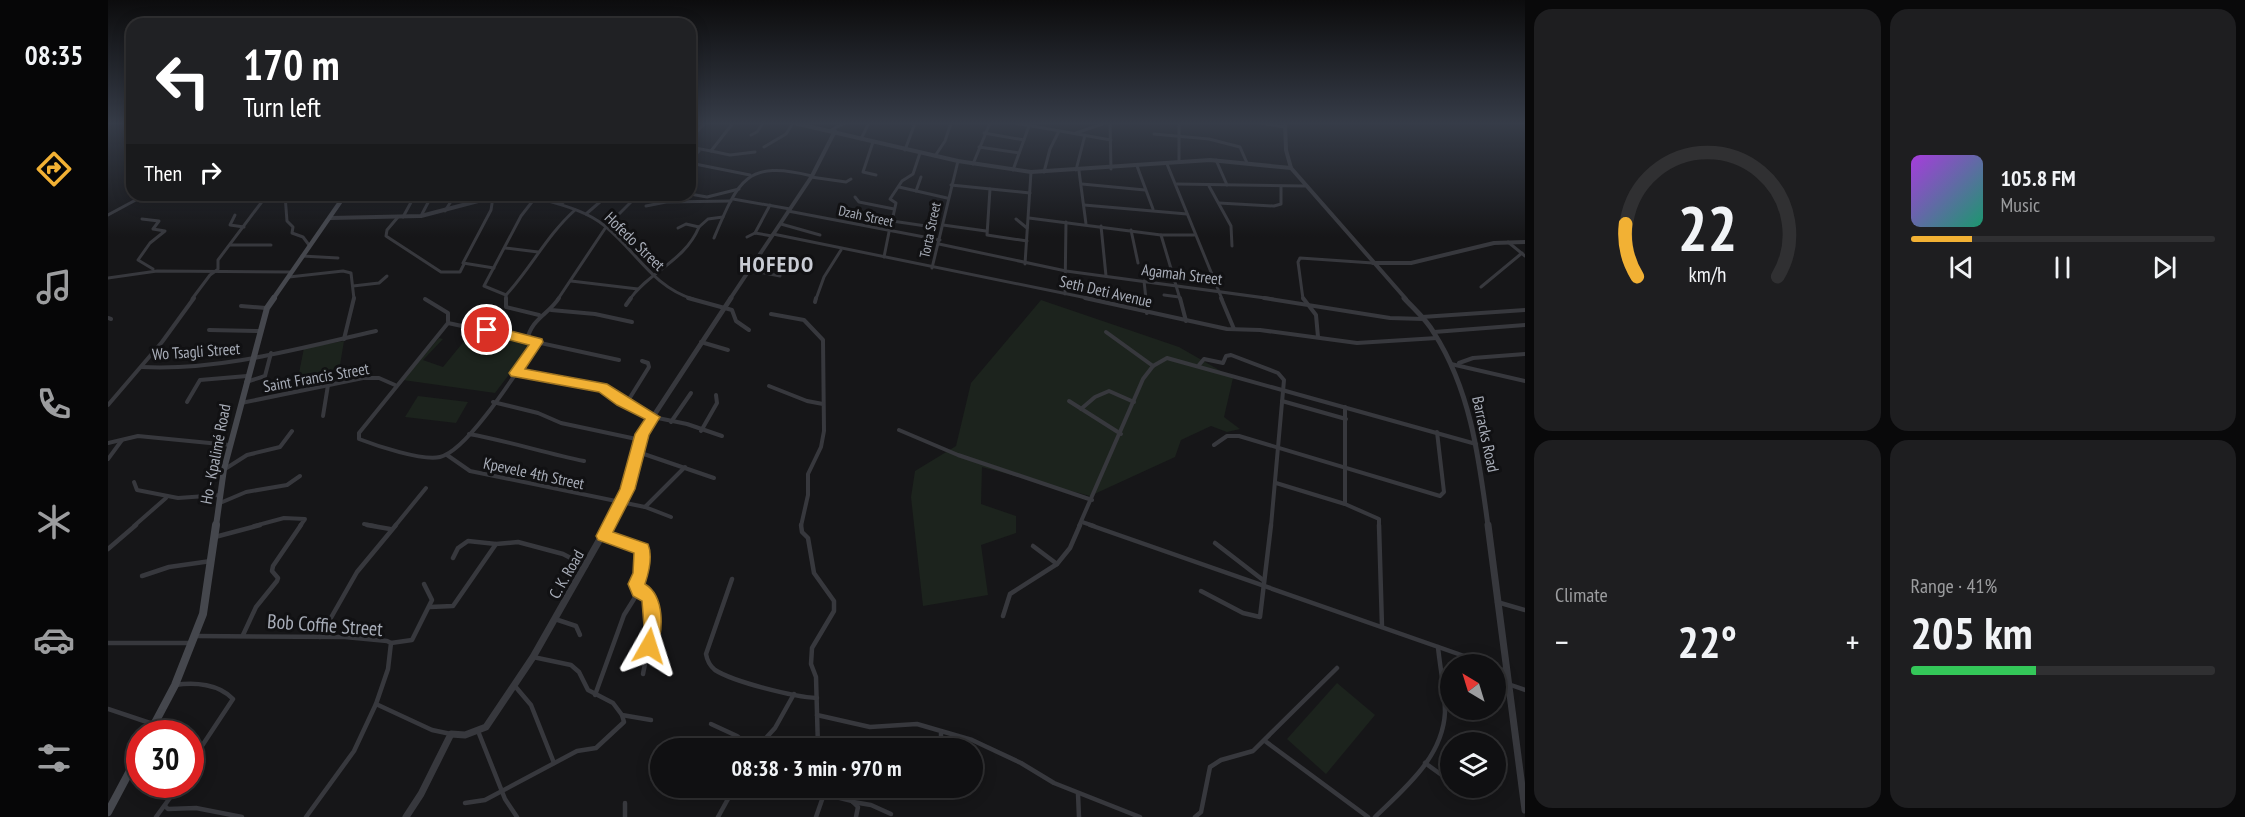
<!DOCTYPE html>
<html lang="en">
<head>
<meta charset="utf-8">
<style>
  body { margin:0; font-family:"PT Sans Narrow",sans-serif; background:#1e1e20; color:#f1f3f6; height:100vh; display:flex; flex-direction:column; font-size:22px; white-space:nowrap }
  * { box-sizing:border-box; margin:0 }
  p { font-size:20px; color:#9c9d9f }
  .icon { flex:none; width:33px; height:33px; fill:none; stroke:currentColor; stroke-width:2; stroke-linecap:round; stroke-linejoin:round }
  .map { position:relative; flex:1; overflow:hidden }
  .details { display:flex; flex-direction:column; gap:9px; padding:9px; background:#09090a; width:720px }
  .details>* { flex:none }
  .top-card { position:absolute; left:18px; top:18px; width:570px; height:183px; border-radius:18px; box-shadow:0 3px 15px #0003,0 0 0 2px #303032; background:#202124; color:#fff; overflow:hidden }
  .needle { width:39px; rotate:322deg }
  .buttons { position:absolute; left:1332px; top:654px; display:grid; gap:12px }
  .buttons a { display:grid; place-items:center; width:66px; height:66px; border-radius:50%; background:#101012; box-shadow:0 3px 15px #0003,0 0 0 2px #303032; font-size:30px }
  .speed { position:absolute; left:18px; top:720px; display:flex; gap:12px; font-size:30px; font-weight:700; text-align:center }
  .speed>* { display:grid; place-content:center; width:78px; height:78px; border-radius:50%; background:#101012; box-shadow:0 3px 15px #0003,0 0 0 2px #303032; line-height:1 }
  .speed .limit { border:9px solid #d22; background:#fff; color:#111 }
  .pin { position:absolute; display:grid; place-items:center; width:51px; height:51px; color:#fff; margin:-26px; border:3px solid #fff; border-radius:50%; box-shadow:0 2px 6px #0007 }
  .me { position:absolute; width:66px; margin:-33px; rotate:6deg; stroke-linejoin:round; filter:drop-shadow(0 0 4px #0008) }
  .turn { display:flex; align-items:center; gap:21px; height:126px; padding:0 18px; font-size:27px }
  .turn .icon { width:78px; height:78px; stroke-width:2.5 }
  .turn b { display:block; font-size:42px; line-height:51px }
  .then { display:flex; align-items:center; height:57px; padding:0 18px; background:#0003; gap:12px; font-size:22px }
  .big { font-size:45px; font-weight:700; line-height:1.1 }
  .details .widget { flex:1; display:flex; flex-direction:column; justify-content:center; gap:9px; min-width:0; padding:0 21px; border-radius:18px; background:#1e1e20 }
  .details .dial { align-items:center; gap:0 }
  .dial svg { height:156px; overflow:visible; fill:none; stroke:#303032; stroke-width:7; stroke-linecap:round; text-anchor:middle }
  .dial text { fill:#f1f3f6; stroke:none }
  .song { display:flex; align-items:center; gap:18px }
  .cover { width:72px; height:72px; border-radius:9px; background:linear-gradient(135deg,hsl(280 70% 55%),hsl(160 70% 35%)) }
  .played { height:6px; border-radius:3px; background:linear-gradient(90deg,#f2b134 20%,#303032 20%) }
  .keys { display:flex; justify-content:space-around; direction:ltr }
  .heat { display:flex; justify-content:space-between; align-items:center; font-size:33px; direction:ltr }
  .charge { height:9px; border-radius:4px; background:linear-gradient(90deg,#34c759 41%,#303032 0) }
  .details .tiles { flex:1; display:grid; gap:9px; grid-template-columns:repeat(2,1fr) }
  .trip { position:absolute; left:542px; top:738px; width:333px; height:60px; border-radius:30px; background:#101012; box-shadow:0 3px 15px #0003,0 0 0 2px #303032; font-weight:700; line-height:60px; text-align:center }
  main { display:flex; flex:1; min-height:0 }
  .tab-bar { display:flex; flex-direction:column; width:108px; justify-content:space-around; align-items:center; background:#060607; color:#9c9d9f }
  .tab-bar .icon { width:42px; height:42px }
  .tab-bar .active { color:#f2b134 }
  .tab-bar b { font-size:27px; color:#f1f3f6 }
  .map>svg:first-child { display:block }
</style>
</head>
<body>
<main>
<nav class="tab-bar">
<b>08:35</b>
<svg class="icon active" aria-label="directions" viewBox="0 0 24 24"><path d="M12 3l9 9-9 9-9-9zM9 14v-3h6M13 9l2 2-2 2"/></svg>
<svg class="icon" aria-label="music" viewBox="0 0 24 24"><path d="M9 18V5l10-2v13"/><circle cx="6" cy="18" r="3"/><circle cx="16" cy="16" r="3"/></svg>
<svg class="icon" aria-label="phone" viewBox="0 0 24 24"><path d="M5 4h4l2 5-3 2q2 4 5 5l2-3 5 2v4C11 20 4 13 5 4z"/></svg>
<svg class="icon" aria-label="climate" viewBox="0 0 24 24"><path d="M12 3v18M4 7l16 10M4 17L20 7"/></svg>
<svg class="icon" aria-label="car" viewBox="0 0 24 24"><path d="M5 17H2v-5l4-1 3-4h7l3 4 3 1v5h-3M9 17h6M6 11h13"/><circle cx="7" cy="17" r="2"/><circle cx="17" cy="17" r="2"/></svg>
<svg class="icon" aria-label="filters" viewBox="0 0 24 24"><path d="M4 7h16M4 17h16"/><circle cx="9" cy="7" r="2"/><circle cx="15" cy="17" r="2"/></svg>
</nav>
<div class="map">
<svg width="1417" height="817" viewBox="0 0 1417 817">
  <rect width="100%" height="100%" fill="#161618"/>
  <g fill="#1c231d">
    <path d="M933 300 1071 347 1125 378 1116 417 1132 429 1119 432 1103 426 1073 440 1067 457 982 496 874 467 873 504 908 516V533L873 545 880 595 815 606 803 497 807 471 848 446 863 383Z"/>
    <path d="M366 329 420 342 422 347 387 393 295 380 331 338 335 339 315 360 335 367Z"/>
    <path d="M236 341 231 371 190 378 196 348Z"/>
    <path d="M310 396 360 402 348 423 297 417Z"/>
    <path d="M1229 683 1267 715 1218 774 1179 739Z"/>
  </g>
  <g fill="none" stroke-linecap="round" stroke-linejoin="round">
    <g stroke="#37383d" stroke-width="3">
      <path d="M907 123 1003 140"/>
      <path d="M1002 123 1003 169"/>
      <path d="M1071 123V162"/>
      <path d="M1154 123 1176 127"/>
      <path d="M723 130 737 123"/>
      <path d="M876 133 916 140"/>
      <path d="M968 133 997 123"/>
      <path d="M1046 134 1101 139 1132 147 1139 163"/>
      <path d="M643 135 649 132 655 123"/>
      <path d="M582 139 597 123"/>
      <path d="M753 139 761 123"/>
      <path d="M765 142 755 172 768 175"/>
      <path d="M582 147 603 151 625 123"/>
      <path d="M656 147 678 134 685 123"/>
      <path d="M871 147 911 153"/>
      <path d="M797 150 807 123"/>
      <path d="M603 151 622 155 647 152"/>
      <path d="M812 153 805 174 794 181 782 199 788 203 784 221 818 226"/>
      <path d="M827 156 837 141 843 123"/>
      <path d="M582 160 591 151"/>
      <path d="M1108 160 1119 185"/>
      <path d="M582 163 642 175"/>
      <path d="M865 164 882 123"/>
      <path d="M1059 164 1114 299"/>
      <path d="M1029 166 1045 209"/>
      <path d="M905 170 921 126"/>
      <path d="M968 170 977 135"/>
      <path d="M971 171 978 224"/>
      <path d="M936 172 942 149 951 131"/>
      <path d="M703 177 738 182 743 179"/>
      <path d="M974 184 1037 190"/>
      <path d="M1069 184 1197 186"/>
      <path d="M843 185 922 193"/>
      <path d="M1101 186 1123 226 1124 246"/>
      <path d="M791 187 839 198"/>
      <path d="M882 189 879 235 919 241"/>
      <path d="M582 190 584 187"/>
      <path d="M808 191 813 177"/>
      <path d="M582 194 599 197 631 189"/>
      <path d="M177 195 179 221 185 227 184 233 195 237 201 245"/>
      <path d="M419 195C445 203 475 208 497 226 528 251 545 287 585 299"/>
      <path d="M385 197 383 210 355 263 386 268"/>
      <path d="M747 197 751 202 786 209"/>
      <path d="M625 199 682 209"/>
      <path d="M1111 203 1166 206 1173 204V187"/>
      <path d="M453 204 464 195"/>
      <path d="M976 205 1079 214"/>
      <path d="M538 206 558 202 623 201"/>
      <path d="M337 211 347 195"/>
      <path d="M680 211 832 240"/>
      <path d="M478 214 500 195"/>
      <path d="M0 215 37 195"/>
      <path d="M127 215 122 225 136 227"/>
      <path d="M313 216 324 195"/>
      <path d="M290 217 279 230 278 236 281 238 333 272H352L356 264"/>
      <path d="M295 217 307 195"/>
      <path d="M921 218 1053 235H1086"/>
      <path d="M34 219 51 221 45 229 57 231 42 243 30 260 45 269"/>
      <path d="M908 219 919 228"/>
      <path d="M673 224 712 235"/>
      <path d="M835 225 878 231"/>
      <path d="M993 226 998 276"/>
      <path d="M570 228 578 224 591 227 600 219 615 217"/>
      <path d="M1023 230 1030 263"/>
      <path d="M647 233 662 205"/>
      <path d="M665 234 984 299"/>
      <path d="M1053 235 1072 299"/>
      <path d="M639 237 647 233 664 236"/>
      <path d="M606 238C630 181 638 159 704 176"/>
      <path d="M1400 242 1417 256"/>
      <path d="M831 244 958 271 1165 299"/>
      <path d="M122 245H163"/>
      <path d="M397 248 430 252"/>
      <path d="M194 256 230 258"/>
      <path d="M776 257 781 232"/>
      <path d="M917 264 923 172"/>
      <path d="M824 268 850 161"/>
      <path d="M110 269V260L159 195"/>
      <path d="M641 270 672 276"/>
      <path d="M181 277 235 271 243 273 246 299"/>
      <path d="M0 278 49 271 182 272"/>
      <path d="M463 281 530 289"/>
      <path d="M1036 281 1038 299"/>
      <path d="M245 286 271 283 279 276"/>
      <path d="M1373 287 1414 253"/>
      <path d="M957 294 958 222"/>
      <path d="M398 295 376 286 413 216 427 198"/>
      <path d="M1056 295 1071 297"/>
      <path d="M84 299 102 275 109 270"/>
      <path d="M398 299V295C423 268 439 235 467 210"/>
      <path d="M450 299 498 227 530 195"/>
      <path d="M522 299C542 271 577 261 591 227"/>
      <path d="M708 299 716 277 733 250"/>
      <path d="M1195 299 1190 262 1192 258 1265 263"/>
    </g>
    <g stroke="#37383d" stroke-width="4">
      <path d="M398 298V307L431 315"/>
      <path d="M580 298 624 310 628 321 641 330"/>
      <path d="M977 298 1119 329 1152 330 1249 343 1329 338"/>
      <path d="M1038 298 1039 313"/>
      <path d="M1072 298 1078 321"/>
      <path d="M1113 298 1126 329"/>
      <path d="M1156 298 1282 318 1316 319"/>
      <path d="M1195 298 1208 315 1210 337"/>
      <path d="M317 299 340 313V323"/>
      <path d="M707 302 708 298"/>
      <path d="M518 305 523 298"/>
      <path d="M133 306 158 308"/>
      <path d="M443 310 487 314 524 322"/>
      <path d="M663 314 696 320 715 340 716 431 713 447 700 474V495L693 526"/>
      <path d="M1314 317 1417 310"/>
      <path d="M0 318 3 319"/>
      <path d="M340 323 251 433V439C269 446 314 461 332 457 360 451 412 367 429 342"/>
      <path d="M340 323 511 360"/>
      <path d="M101 330 152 331"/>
      <path d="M998 332 1045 366"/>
      <path d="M1326 332 1417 325"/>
      <path d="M236 339 246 298"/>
      <path d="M419 340C424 318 440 315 451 298"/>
      <path d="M593 342 620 350"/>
      <path d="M1351 363 1365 358 1417 354"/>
      <path d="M1343 364 1417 381"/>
      <path d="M1091 365 1096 359 1115 363 1118 356 1123 355 1170 373 1176 380 1163 526"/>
      <path d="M34 367C112 371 192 348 268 331"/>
      <path d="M408 373 495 388 513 402 545 417 579 424 614 436"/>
      <path d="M138 382 157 376 163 353"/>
      <path d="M661 386 699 401 715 404"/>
      <path d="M961 401 1013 434"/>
      <path d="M1174 401 1238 419"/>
      <path d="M79 402 92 380 139 376"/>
      <path d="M385 402 430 413 453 423 533 440"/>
      <path d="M133 403 255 378H271L287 385"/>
      <path d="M518 404 541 367 540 363 534 361"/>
      <path d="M0 405 54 342 86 298"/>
      <path d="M1237 407V504"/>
      <path d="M973 409 987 397 1001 391 1026 402"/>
      <path d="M215 416 220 385"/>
      <path d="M563 422 583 393"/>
      <path d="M791 430 850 455 984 500"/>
      <path d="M593 431 609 403 608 395"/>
      <path d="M361 434C400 441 437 453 476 461"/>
      <path d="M0 443 30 436 122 445"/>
      <path d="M1106 445 1119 436H1131L1332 496 1336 492 1329 432"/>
      <path d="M530 452 606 478"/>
      <path d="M339 455 362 471 537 507 577 467"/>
      <path d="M0 459 14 440"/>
      <path d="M117 469 139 455 172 447 184 431"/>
      <path d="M26 482 29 490 70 498 112 495"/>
      <path d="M1168 483 1237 504 1271 519V526"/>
      <path d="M112 503 138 492 179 485 192 476"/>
      <path d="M537 507 563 517"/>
      <path d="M974 522 986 526"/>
      <path d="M256 524 267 526"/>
      <path d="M26 526 58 498"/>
      <path d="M146 526 176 518 197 519 192 526"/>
      <path d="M287 526 318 488"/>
      <path d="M971 526 1035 379 1045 366 1059 358 1368 444"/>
    </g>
    <g stroke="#37383d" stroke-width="4.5">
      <path d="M259 525 282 529"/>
      <path d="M693 525 694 532 700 538 706 573 726 601V611L704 648 703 664 708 677 710 748"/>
      <path d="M982 525 1379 664"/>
      <path d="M1271 525 1274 627"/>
      <path d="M107 537 152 525"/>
      <path d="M1107 543 1155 580"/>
      <path d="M925 546 949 564"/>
      <path d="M0 549 28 525"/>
      <path d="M345 558 350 548 360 541 388 544 410 542 455 554 478 566"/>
      <path d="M34 576 61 567 103 561"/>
      <path d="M624 579 598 654C599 660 602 666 607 670 626 682 686 697 709 698"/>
      <path d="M531 591 538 593 545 623 535 674"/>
      <path d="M1093 591 1135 613 1152 617 1163 525"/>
      <path d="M1389 602 1417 610"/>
      <path d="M322 607 345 606 388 544"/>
      <path d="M895 616 902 594 949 564 962 548 972 525"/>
      <path d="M447 619 468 626 472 635"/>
      <path d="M135 635 148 607 169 581 170 578 164 571 165 566 193 525"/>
      <path d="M88 636 237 637 279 641 283 643 280 669 268 704 324 730 343 734"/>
      <path d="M212 637 249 572 288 525"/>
      <path d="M0 643H83"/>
      <path d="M283 643 304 640 324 600 316 584"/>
      <path d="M425 657 463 665 471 672 480 690 505 703 514 715 543 720"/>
      <path d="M1388 667 1397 671"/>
      <path d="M1400 684 1417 690"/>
      <path d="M67 685C87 682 111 684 125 699L82 764"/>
      <path d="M406 685 423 705 446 763"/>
      <path d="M487 695 516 615 531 591 534 548 495 536"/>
      <path d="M0 709 45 724"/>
      <path d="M709 715 762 727 809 724 864 740 913 763 946 783 1032 817"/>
      <path d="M603 724 629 736 643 748"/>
      <path d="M370 731 397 799 409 817"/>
      <path d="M833 733V748"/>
      <path d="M1157 741 1260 817"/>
      <path d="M649 748 667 728 686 694"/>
      <path d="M1317 763 1342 781"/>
      <path d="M1352 788 1360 794"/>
      <path d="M716 794 744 801 750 807 748 817"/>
      <path d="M970 794 971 817"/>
      <path d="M745 802 763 805 783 814"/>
      <path d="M357 803 377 800 469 751 488 748 516 722 514 715"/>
      <path d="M517 803V817"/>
      <path d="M57 806 60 809 88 808 134 817"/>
      <path d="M48 817 72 784"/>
      <path d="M198 817 246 751 268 704"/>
      <path d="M610 817 626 788"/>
      <path d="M708 817 716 794 715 788"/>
      <path d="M1087 817 1093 812 1102 767 1113 760 1145 751 1229 668"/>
      <path d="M1267 817C1297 788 1335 757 1337 712 1337 690 1332 668 1330 647"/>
    </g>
    <g stroke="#37383d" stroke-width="4">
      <path d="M686 123 850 161 923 172 1102 160 1183 168"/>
      <path d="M1177 123 1178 150 1183 168 1298 299"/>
      <path d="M222 218 313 216 393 195"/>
      <path d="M1265 263H1303L1386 243 1417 242"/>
      <path d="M622 299 704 176 727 131"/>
    </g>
    <g stroke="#37383d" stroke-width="5">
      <path d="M1296 298C1306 309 1319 320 1326 333 1363 391 1371 459 1380 526"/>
      <path d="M500 526 514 501 525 472 535 432 623 298"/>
    </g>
    <g stroke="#37383d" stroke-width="7">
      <path d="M1380 525 1417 810"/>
      <path d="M298 817 313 794 343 734 357 735 378 727 425 657 500 525"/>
    </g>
    <path stroke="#45474d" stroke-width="4.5" d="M165 299 237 195"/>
    <path stroke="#45474d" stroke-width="6" d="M108 526 116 469 159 308 166 298"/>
    <g stroke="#45474d" stroke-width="8">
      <path d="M41 734 67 685 95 614 108 525"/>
      <path d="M0 812 32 752"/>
    </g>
  </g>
  <linearGradient id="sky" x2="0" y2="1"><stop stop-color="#0c0c0d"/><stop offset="0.52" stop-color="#363c48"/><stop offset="1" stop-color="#363c48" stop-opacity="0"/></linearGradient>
  <rect width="1417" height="237" fill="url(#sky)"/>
  <path fill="#f2b134" stroke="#9d7322" stroke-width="1.5" d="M379 325 434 339 435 342 417 369 499 384 552 417 541 435 527 489 505 532 540 544C545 556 541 572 537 584 557 596 556 631 547 652L541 654 535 652 532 646 536 626 534 601 525 596 520 584 525 573 526 553 490 540 488 536 512 489 527 434 537 419 509 405 491 392 403 376 401 373 421 345 375 333V327Z"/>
  <g text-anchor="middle" stroke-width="6" stroke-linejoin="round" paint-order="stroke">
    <g font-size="14" fill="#a8adb8" stroke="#111113">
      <text transform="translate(758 216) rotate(12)" y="5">Dzah Street</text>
      <text transform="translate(822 230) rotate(-78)" y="5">Torta Street</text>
    </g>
    <g font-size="16" fill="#a8adb8" stroke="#111113">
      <text transform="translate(527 241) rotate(44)" y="6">Hofedo Street</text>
      <text transform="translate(1074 274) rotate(7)" y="6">Agamah Street</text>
      <text transform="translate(998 291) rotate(13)" y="6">Seth Deti Avenue</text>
      <text transform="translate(88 351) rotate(-4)" y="6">Wo Tsagli Street</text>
      <text transform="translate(208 377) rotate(-10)" y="6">Saint Francis Street</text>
      <text transform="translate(1378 434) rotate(78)" y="6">Barracks Road</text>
      <text transform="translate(107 454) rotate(-79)" y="6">Ho - Kpalimé Road</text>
      <text transform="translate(426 473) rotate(12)" y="6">Kpevele 4th Street</text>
      <text transform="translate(458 574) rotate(-60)" y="6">C. K. Road</text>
    </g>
    <g font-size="20" fill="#a8adb8" stroke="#111113">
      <text transform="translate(217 625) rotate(4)" y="7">Bob Coffie Street</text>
    </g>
    <g font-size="22" font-weight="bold" letter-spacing="1.5" fill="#c9ccd4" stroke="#111113">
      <text x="669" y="272">HOFEDO</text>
    </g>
  </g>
</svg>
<div class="buttons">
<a><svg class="needle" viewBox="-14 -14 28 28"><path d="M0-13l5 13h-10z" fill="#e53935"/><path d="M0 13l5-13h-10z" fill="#9c9d9f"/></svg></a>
<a><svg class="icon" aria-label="layers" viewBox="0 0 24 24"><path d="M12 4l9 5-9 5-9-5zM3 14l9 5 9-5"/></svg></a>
</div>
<div class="speed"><div class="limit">30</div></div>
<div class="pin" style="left:379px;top:330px;background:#d93025"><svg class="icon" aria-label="arrive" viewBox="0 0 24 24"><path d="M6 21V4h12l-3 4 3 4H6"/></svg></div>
<svg class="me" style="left:541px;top:646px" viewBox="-20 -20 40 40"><path d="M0-17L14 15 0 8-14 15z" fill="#f2b134" stroke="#fff" stroke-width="4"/></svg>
<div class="trip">08:38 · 3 min · 970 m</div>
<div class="top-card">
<div class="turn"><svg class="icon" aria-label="left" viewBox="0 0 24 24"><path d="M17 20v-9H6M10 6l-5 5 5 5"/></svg><div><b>170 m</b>Turn left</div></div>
<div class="then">Then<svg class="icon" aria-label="right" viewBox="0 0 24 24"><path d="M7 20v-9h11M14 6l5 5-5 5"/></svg></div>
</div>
</div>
<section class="details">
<div class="tiles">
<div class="widget dial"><svg viewBox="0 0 100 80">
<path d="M14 69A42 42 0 1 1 86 69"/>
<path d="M14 69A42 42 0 0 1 8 42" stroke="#f2b134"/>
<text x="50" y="56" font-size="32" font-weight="700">22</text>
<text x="50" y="72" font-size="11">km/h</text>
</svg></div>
<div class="widget">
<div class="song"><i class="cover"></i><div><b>105.8 FM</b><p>Music</p></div></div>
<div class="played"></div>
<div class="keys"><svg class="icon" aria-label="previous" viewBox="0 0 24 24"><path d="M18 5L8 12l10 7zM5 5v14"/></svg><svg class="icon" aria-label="pause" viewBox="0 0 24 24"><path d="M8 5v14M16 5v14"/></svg><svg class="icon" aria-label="next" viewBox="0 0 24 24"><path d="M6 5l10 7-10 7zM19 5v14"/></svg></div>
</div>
<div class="widget"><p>Climate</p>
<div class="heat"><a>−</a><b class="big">22°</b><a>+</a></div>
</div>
<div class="widget"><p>Range · 41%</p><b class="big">205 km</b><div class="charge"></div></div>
</div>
</section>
</main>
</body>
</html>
